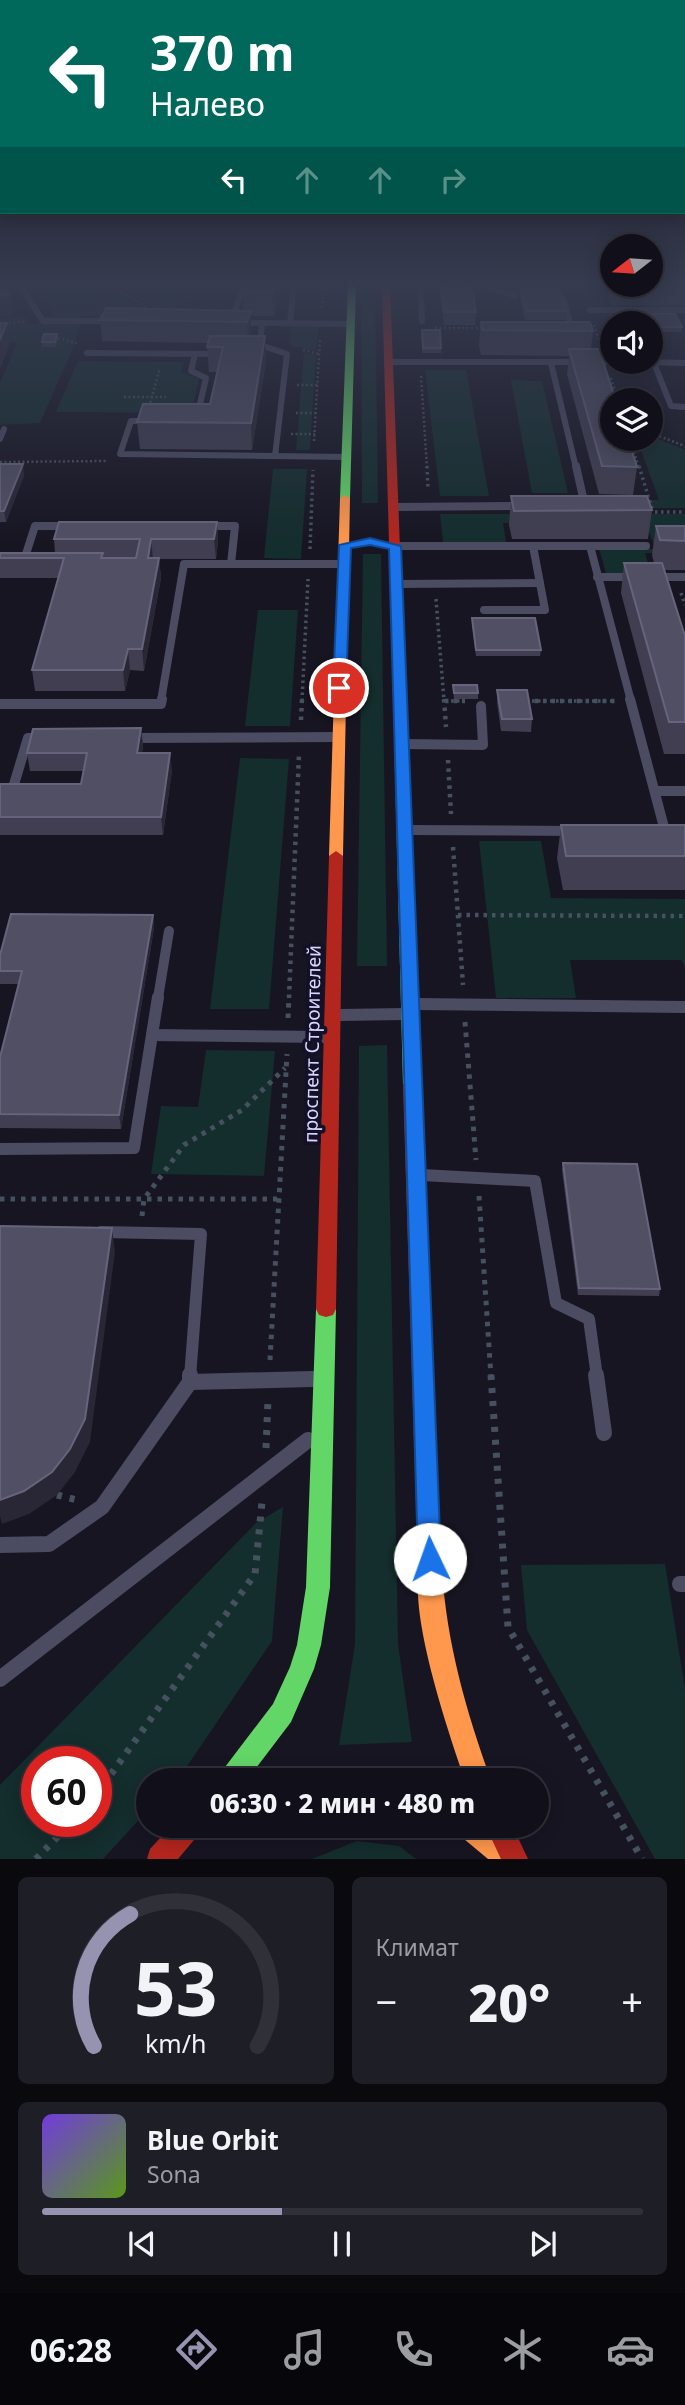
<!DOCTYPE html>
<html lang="ru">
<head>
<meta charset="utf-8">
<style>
  body { margin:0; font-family:"Noto Sans",sans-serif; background:#1e1e27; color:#f1f3f6; height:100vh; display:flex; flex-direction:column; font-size:26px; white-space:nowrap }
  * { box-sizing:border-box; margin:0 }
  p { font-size:23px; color:#9c9da2 }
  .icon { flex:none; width:38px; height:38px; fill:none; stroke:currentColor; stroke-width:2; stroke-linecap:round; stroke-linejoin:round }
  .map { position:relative; height:1859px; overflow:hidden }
  .side { display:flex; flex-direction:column; gap:18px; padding:18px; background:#09090e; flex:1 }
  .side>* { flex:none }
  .banner { position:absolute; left:0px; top:0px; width:686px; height:214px; box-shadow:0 4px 18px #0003,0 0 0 2px #303039; background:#00695c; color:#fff; overflow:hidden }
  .needle { width:46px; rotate:253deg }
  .controls { position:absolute; left:600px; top:234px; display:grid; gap:14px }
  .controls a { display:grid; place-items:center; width:63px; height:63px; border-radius:50%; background:#11101a; box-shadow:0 4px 18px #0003,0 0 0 2px #303039; font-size:35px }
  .speed { position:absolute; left:21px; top:1746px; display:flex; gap:14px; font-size:35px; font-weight:700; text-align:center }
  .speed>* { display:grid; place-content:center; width:91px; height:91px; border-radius:50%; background:#11101a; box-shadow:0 4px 18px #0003,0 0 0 2px #303039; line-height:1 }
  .speed .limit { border:10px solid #d22; background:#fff; color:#111 }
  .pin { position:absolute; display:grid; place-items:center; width:60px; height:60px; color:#fff; margin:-30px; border:4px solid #fff; border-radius:50%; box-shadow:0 2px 7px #0007 }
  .me { position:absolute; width:77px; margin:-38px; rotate:357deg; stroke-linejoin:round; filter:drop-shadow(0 0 5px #0008) }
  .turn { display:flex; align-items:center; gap:24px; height:147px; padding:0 35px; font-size:32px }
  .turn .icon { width:91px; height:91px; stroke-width:2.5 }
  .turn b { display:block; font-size:49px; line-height:60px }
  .lanes { display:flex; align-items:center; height:66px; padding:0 35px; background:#0003; justify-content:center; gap:35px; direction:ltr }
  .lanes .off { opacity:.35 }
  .big { font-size:52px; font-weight:800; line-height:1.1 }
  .side .tile { flex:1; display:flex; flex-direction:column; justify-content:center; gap:10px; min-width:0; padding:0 24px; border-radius:10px; background:#1e1e27 }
  .side .dial { align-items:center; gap:0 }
  .dial svg { height:182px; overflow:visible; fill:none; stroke:#303039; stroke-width:7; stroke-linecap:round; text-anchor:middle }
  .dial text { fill:#f1f3f6; stroke:none }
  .song { display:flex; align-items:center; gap:21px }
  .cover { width:84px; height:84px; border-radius:10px; background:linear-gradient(135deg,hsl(260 70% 55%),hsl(90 70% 35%)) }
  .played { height:7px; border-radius:4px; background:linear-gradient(90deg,#9693b1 40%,#303039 40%) }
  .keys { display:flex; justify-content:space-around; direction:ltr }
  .heat { display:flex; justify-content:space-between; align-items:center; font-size:38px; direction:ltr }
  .side .tiles { flex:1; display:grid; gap:18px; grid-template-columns:1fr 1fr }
  .tile:last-child { grid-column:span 2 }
  .trip { position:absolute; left:136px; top:1768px; width:413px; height:70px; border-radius:35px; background:#11101a; box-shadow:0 4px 18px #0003,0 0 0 2px #303039; font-weight:800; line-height:70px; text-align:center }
  .menu { display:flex; height:112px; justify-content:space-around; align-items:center; background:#07060a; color:#9c9da2 }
  .menu .icon { width:49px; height:49px }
  .menu .on { color:#9693b1 }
  .menu b { font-size:32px; color:#f1f3f6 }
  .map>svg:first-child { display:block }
</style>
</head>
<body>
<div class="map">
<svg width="685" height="1859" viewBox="0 0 685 1859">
  <rect width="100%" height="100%" fill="#171522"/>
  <g fill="#142d2d" fill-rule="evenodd">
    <path d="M361 285H375L378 503H362Z"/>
    <path d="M27 287H105L157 319 135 316H82L80 319 47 320 45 316 54 314 37 288Z"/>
    <path d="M126 288H190L184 318H167Z"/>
    <path d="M24 316 30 324 80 323 74 346 40 423 0 425V383L17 343 0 341V319Z"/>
    <path d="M292 325H319L316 351 292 346 290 343Z"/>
    <path d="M304 353 316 355 310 450H296Z"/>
    <path d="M78 361 184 362 181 372 199 379 191 413 56 412Z"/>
    <path d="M425 370H466L489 496H440Z"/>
    <path d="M511 380 542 381 568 493H532Z"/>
    <path d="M651 436 685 450V508H596L593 500H659L637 439H651Z"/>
    <path d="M273 469H307L301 559 264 558Z"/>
    <path d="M440 514H685V553H645L651 573H606L599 549H655L646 523H503L506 542H443Z"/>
    <path d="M363 554H381L387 966H357Z"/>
    <path d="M258 610H298L290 726H245Z"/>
    <path d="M240 758 289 759 269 1009H210Z"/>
    <path d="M479 841H541L551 898 685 899V968L682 960H570L576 998H496Z"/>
    <path d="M387 1045 398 1644 412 1742 339 1745 355 1644 359 1046Z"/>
    <path d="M206 1050 275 1051 264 1176 151 1174 161 1106 198 1107Z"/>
    <path d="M283 1507 272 1641 188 1765 175 1780H149V1809L103 1859H0V1785L256 1523ZM37 1762H96V1822H37Z"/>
    <path d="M665 1564 685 1689V1859H655L527 1630 521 1565Z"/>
    <path d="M357 1841 399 1846 416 1859H312Z"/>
  </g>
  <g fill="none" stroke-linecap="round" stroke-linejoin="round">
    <g stroke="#45515e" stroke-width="2.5" stroke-dasharray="2 2.5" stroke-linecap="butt">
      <path d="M110 284 153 312"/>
      <path d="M582 284 586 296"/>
      <path d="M322 308 323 284"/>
      <path d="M0 324 24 322"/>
      <path d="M594 325 601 346"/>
      <path d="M435 328H486"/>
      <path d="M58 338 77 343"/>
      <path d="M303 350 319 354"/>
      <path d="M421 376 427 468"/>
      <path d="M611 378 618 401"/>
      <path d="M297 385H318"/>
      <path d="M124 397H166"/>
      <path d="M149 407 160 368"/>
      <path d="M296 413H316"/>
      <path d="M651 433 685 446"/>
      <path d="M291 434H315"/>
      <path d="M630 439 639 468"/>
      <path d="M314 441 320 338"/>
      <path d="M0 462 106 461"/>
    </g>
    <g stroke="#45515e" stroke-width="3.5" stroke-dasharray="2.5 3.5" stroke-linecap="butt">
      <path d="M427 466 428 490"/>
      <path d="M639 466 653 512"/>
      <path d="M649 512H685"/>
      <path d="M310 549 313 470"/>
      <path d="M681 593 685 605"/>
      <path d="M436 599 444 701"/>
      <path d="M302 701 308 579"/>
      <path d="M445 701H465"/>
      <path d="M526 701H615"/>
    </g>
    <g stroke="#45515e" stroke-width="4.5" stroke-dasharray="3.5 5" stroke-linecap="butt">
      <path d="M444 699 446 727"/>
      <path d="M445 701H465"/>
      <path d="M526 701H615"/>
      <path d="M301 720 302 699"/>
      <path d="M448 760 451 814"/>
      <path d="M453 847 463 985"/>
      <path d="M458 915 685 916"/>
      <path d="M289 998 299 754"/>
    </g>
    <g stroke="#45515e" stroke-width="5" stroke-dasharray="4.5 6" stroke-linecap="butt">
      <path d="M288 1018 289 997"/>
      <path d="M465 1022 476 1160"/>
      <path d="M479 1196 491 1377"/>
      <path d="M0 1199H277"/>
      <path d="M142 1216 144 1199 184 1145 242 1110 285 1068"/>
      <path d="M270 1360 287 1054"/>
    </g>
    <g stroke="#45515e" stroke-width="7" stroke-dasharray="5 8" stroke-linecap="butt">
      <path d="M491 1375 508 1627 642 1859"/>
      <path d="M266 1448 268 1400"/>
      <path d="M57 1495 77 1500"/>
      <path d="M96 1795 255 1574 262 1502"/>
      <path d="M36 1859 72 1822"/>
    </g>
    <g stroke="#4b4b62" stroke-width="6">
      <path d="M19 284 43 321H115"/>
      <path d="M19 284H35"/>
      <path d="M420 284 422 321"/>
      <path d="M483 284 515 296"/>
      <path d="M553 284 555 294 563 298 569 319"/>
      <path d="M386 286 437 284"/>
      <path d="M590 310H685"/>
      <path d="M231 323 244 284"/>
      <path d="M240 323H262L260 345 287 354 275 456"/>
      <path d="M262 323 350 324"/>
      <path d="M290 323 294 284"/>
      <path d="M87 353 221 354"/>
      <path d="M195 354 191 371 206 378 197 417"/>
      <path d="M390 362H622"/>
      <path d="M644 362 685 363"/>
      <path d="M551 363 576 468"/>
      <path d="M654 363 671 406 685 407"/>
      <path d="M149 421H131L120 454 347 457"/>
      <path d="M0 439 4 429"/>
    </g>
    <g stroke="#4b4b62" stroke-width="8">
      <path d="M576 466 585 506H582"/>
      <path d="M394 507 524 506"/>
      <path d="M202 526H235L231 564"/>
      <path d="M395 546H646"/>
      <path d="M590 546 631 701"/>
      <path d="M0 557H25L35 526H71"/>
      <path d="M597 577H637"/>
      <path d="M653 577H685"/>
      <path d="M396 584 540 583"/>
      <path d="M484 610H545L533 546"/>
      <path d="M161 701 184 564H345"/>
    </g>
    <g stroke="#4b4b62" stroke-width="10">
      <path d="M630 699 665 831"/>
      <path d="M0 704H161L162 699"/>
      <path d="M130 738 337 737"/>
      <path d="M404 744 483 745 481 706"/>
      <path d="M0 791H12L28 738H44"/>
      <path d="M655 791H685"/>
      <path d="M407 830 573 831"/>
      <path d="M158 998 169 931"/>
    </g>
    <g stroke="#4b4b62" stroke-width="12">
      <path d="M415 1004 685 1007"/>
      <path d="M340 1015 404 1014"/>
      <path d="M152 1035 328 1037"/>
      <path d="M0 1149 134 1148 158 997"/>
      <path d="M422 1175 535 1181 556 1303 589 1319 597 1377"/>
      <path d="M101 1232 201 1234 190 1377"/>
    </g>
    <g stroke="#4b4b62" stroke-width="16">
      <path d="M596 1375 604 1433"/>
      <path d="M190 1382 312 1379"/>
      <path d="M0 1545 49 1544 102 1507 190 1382V1375"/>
      <path d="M680 1584H685"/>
      <path d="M0 1679 308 1440"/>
    </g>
    <g fill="#63d668" fill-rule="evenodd">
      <path d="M348 284H356L350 498 345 501 340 498Z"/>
      <path d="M398 651 404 655 421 1084 418 1088H406L403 1084 392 655Z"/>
      <path d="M326 1301 333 1303 336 1309 330 1587 321 1645 314 1669 291 1722 247 1780H218L222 1771 273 1704 290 1667 297 1645 306 1587 316 1309 319 1303Z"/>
    </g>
    <g fill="#ff974d" fill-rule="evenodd">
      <path d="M345 495 350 498 343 856 336 861 329 856 340 498Z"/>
      <path d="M430 1560 438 1563 442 1571C447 1644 466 1711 491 1780H465C450 1737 404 1603 422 1563Z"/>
      <path d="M454 1825H489L516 1849 519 1859H488L458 1834Z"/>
    </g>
    <g fill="#b3261e" fill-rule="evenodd">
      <path d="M382 284H390L404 655 398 659 392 655Z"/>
      <path d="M336 851 343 856 336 1309 333 1315 326 1317 319 1315 316 1309 329 856Z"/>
      <path d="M412 1078 418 1080 421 1084 442 1571 438 1579 430 1582 422 1579 418 1571 403 1084 406 1080Z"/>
      <path d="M172 1825H203L199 1834 178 1859H147L150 1849Z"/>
      <path d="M485 1825H512L528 1859H501Z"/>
    </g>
  </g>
  <g fill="#413e51">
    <path d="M245 284H281L274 316H251V332L250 336 266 361 252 450 140 449 137 422 210 404 217 372H209L207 347 208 343 102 341 100 320 243 311V292Z"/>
    <path d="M439 284H471L476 312 475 325H444Z"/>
    <path d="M609 284H685V306L611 305 608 297Z"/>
    <path d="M521 290 566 311 565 320H525L520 299Z"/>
    <path d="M646 314 682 327 681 332H652L651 324H648L646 319Z"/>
    <path d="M481 322 593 331 591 349 637 467 633 495 599 494 567 374 569 356 481 355 479 346Z"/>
    <path d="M422 330 441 348V353H422Z"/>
    <path d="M57 334 58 339 56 347H42V342Z"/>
    <path d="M0 464 24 475 6 522H0Z"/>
    <path d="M511 496 652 510 648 539H512L509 525Z"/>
    <path d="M217 522 218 541 216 559H159L161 578 144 671 130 670 125 691H35L32 670 58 578H0V553H55L54 539Z"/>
    <path d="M656 526H685V570H664L685 636V754H664L621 593 624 563H654L652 555Z"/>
    <path d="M472 618 541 650 540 656H476L472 624Z"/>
    <path d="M453 685 478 693V699H454Z"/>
    <path d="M497 690 532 719 531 732 501 731 497 702Z"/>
    <path d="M141 728 143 746 142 753 172 770 163 835H0V784H81L84 771H30L27 753Z"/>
    <path d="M561 825H685V890H563L557 858Z"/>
    <path d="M153 915 154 928 121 1129 0 1128V1057L19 984H0V955Z"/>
    <path d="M563 1163 660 1289 659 1296 578 1295 562 1170Z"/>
  </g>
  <g fill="#292736">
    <path d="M275 284H281L274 316 273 292Z"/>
    <path d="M10 295 13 315 0 317V296Z"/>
    <path d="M251 311V332L248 344 247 322Z"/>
    <path d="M7 323 10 344 0 369V340Z"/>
    <path d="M265 336 266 361 252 450 251 423Z"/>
    <path d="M23 464 24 475 6 522 4 511Z"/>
    <path d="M217 522 218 541 216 559 214 539Z"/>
    <path d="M151 539 153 559 148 558Z"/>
    <path d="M159 558 161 578 144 671 142 649Z"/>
    <path d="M128 649 130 670 125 691 123 670Z"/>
    <path d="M141 728 143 746 139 770 137 753Z"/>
    <path d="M170 753 172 770 163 835 161 817Z"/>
    <path d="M153 915 154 928 121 1129 119 1115Z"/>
    <path d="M112 1228 115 1252 90 1442 75 1472 57 1495 29 1514 2 1524 0 1516V1500Z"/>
  </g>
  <g fill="#514f64" stroke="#66647c" stroke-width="2">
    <path d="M0 284H4L10 295 0 296Z"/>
    <path d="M245 284H275L273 292H243Z"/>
    <path d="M441 284H471L476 312H444Z"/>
    <path d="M521 290H559L566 311H526Z"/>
    <path d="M106 308 251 311 247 322 100 320Z"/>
    <path d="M646 314H675L682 327H653Z"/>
    <path d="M481 322H590L593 331 482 330Z"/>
    <path d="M0 323H7L0 340Z"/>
    <path d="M422 330H440L441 348H423Z"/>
    <path d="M44 334H57L55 342H42Z"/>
    <path d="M210 336H265L251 423 137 422 143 404H210L223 347H207Z"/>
    <path d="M569 349H599L616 401H612V439H628L637 467 602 466Z"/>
    <path d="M0 464H23L4 511H0Z"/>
    <path d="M511 496H647L652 510 514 511Z"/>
    <path d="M59 522H217L214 539H151L148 558H159L142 649H128L123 670H32L64 558H0V553H103L101 558H136L140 539H54Z"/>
    <path d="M656 526H685V541L660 540Z"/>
    <path d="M624 563H662L685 636V722H669Z"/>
    <path d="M472 618H535L541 650H476Z"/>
    <path d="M453 685H477L478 693H454Z"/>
    <path d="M497 690H527L532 719H502Z"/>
    <path d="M141 728 137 753H170L161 817H0V784H81L87 753H27L33 729Z"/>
    <path d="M561 825H685V856H566Z"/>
    <path d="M11 914 153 915 119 1115 0 1114V1057L22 971H0V955Z"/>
    <path d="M563 1163 637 1164 660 1289 579 1288Z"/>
    <path d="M0 1226 112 1228 85 1419 70 1449 52 1472 24 1491 0 1500Z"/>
  </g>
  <linearGradient id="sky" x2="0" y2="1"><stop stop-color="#0d0c13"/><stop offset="0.52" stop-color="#363b4f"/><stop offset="1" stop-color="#363b4f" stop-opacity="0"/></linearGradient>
  <rect width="685" height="545" fill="url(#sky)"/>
  <path fill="#1a73e8" stroke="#114b97" stroke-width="2" d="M370 538 401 546 441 1559 438 1567 430 1570 421 1567 418 1559 389 549 370 545 351 548 346 688 339 692 333 688 339 545Z"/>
  <g text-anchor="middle" stroke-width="7" stroke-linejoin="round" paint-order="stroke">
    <g font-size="19" fill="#dad7fe" stroke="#131027">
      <text transform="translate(312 1044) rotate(-89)" y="7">проспект Строителей</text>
    </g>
  </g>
</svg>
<div class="controls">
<a><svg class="needle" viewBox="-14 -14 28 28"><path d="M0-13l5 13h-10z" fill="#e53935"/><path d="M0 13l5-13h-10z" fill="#9c9da2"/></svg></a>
<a><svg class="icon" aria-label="sound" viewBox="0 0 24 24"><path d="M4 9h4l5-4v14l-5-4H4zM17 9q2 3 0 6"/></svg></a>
<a><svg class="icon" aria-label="layers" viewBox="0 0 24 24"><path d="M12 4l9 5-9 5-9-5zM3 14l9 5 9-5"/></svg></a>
</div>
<div class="speed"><div class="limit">60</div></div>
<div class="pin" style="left:339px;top:688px;background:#d93025"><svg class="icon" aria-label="arrive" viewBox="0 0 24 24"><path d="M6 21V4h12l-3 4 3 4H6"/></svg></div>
<svg class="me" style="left:430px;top:1559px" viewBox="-20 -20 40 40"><circle r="19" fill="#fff"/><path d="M0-13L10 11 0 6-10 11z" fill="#1a73e8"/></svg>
<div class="trip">06:30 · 2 мин · 480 m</div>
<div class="banner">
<div class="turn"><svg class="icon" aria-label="left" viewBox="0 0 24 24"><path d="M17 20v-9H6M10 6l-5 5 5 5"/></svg><div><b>370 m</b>Налево</div></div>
<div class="lanes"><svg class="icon" aria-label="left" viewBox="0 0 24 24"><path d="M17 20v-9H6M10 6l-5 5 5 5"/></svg><svg class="icon off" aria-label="ahead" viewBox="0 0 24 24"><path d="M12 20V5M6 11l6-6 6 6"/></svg><svg class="icon off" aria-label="ahead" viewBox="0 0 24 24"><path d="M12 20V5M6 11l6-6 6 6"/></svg><svg class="icon off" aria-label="right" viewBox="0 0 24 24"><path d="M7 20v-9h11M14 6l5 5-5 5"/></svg></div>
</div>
</div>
<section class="side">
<div class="tiles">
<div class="tile dial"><svg viewBox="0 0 100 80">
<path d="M14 69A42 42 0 1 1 86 69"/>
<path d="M14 69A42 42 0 0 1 30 11" stroke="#9693b1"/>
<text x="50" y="56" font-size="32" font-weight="700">53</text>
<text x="50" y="72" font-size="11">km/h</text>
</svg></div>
<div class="tile"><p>Климат</p>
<div class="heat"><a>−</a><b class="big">20°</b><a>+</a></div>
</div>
<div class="tile">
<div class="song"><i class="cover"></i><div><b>Blue Orbit</b><p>Sona</p></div></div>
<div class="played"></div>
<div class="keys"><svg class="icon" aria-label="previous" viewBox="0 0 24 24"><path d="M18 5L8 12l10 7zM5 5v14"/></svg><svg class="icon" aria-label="pause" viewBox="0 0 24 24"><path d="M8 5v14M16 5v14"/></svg><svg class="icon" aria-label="next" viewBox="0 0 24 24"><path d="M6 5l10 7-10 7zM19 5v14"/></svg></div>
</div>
</div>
</section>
<nav class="menu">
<b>06:28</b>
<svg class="icon on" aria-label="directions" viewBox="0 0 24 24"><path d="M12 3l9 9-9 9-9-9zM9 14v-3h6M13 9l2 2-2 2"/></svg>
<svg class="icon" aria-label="music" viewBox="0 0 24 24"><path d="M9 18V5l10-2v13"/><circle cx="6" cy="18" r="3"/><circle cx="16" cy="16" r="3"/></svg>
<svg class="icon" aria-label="phone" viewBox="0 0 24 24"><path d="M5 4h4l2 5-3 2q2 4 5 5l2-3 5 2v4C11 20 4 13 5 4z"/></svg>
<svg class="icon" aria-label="climate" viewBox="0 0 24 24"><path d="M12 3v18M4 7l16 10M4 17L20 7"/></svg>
<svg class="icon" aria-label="car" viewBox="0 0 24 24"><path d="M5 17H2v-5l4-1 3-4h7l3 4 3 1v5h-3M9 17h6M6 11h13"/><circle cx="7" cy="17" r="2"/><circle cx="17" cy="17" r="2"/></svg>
</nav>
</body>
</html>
